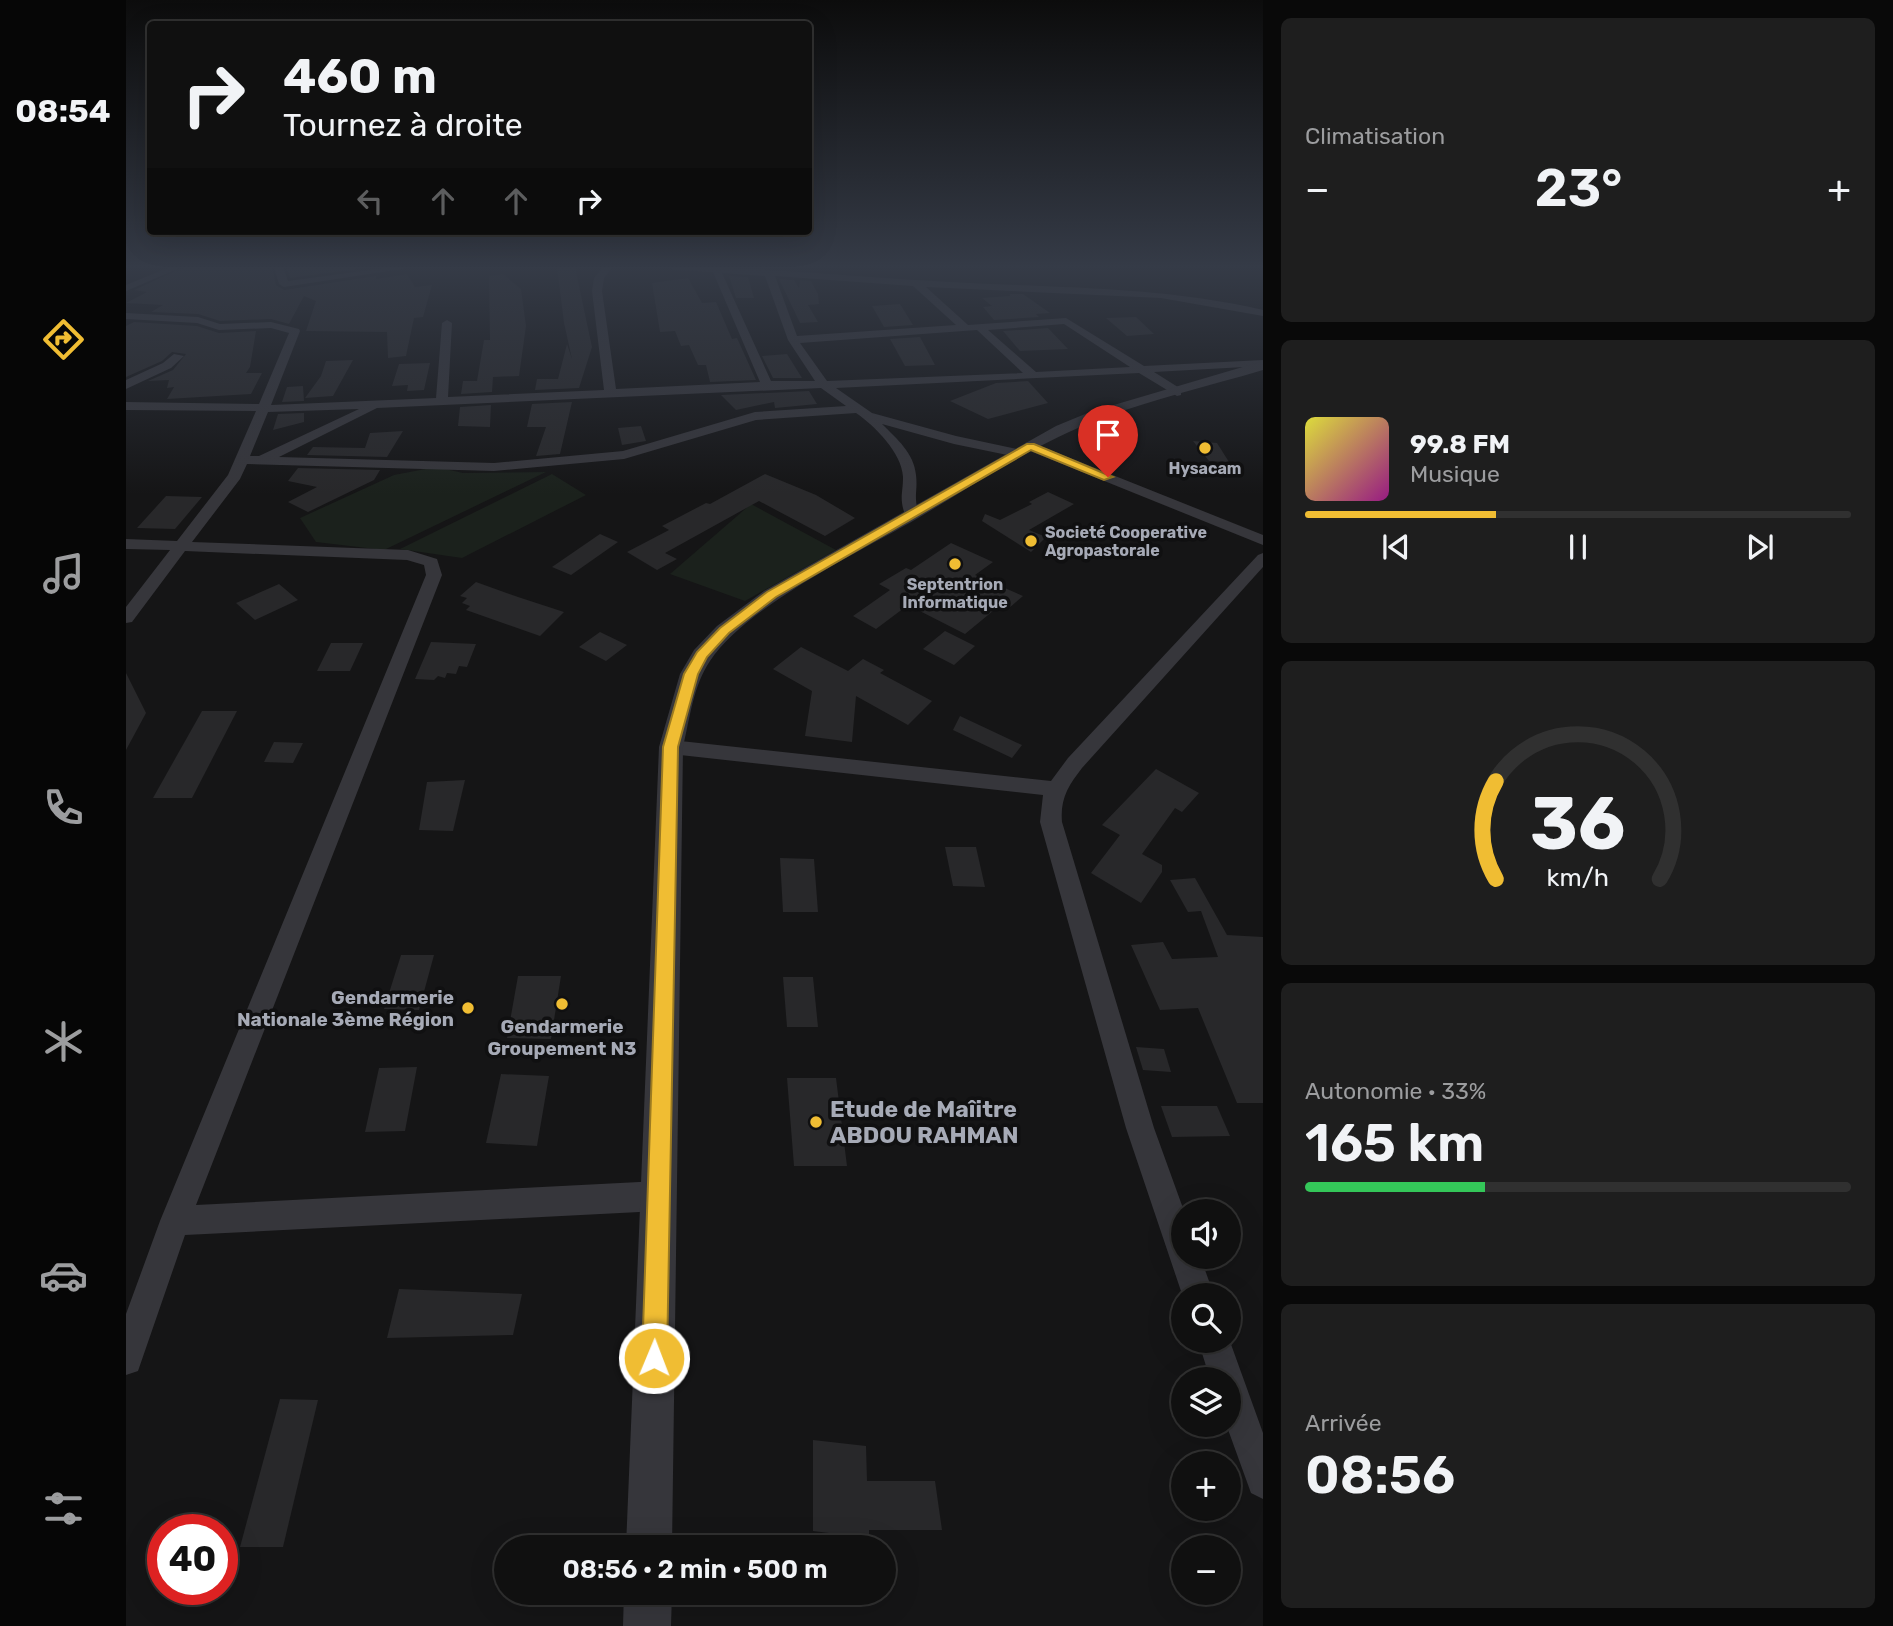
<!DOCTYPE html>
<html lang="fr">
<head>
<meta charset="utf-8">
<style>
  body { margin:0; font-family:Rubik,sans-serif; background:#1e1e1e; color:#f1f3f6; height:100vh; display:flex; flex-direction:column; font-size:26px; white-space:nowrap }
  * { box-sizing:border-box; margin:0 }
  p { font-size:23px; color:#9c9d9f }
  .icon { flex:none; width:38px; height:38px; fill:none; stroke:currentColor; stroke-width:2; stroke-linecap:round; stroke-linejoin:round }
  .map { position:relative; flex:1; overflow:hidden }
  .side { display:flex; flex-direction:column; gap:18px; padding:18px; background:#090909; width:630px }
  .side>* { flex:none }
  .hud { position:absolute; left:21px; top:21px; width:665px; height:214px; border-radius:7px; box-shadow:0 7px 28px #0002,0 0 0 2px #303030; background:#101010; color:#f1f3f6; overflow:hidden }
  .tools { position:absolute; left:1045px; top:1199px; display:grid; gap:14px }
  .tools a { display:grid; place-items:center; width:70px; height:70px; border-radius:50%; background:#101010; box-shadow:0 7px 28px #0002,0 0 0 2px #303030; font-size:35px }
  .speed { position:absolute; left:21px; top:1514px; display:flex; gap:14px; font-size:35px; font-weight:700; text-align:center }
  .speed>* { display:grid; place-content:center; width:91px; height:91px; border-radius:50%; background:#101010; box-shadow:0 7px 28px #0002,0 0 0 2px #303030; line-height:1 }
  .speed .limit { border:10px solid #d22; background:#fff; color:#111 }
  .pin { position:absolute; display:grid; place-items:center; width:60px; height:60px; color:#fff; margin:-72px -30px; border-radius:50% 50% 50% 0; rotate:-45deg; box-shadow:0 0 7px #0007 }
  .pin .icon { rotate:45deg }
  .me { position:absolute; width:77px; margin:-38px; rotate:1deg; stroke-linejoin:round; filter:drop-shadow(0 0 5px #0008) }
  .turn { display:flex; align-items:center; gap:24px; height:147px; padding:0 21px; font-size:32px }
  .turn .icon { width:91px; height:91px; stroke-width:2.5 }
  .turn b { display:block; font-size:49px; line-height:60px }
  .lanes { display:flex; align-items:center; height:66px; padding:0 21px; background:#0003; justify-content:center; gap:35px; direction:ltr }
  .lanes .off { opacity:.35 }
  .big { font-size:52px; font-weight:600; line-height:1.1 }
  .side .tile { flex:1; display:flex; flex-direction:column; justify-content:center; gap:10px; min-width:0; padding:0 24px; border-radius:10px; background:#1e1e1e }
  .side .dial { align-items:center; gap:0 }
  .dial svg { height:182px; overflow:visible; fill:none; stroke:#303030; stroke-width:7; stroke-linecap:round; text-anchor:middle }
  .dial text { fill:#f1f3f6; stroke:none }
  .song { display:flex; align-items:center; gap:21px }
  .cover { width:84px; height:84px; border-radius:10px; background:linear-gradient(135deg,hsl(60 70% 55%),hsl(310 70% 35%)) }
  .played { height:7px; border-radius:4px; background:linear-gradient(90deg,#f0bd33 35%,#303030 35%) }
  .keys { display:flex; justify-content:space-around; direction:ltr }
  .heat { display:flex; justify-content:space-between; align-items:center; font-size:38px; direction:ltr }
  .charge { height:10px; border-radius:5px; background:linear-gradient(90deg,#34c759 33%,#303030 0) }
  .trip { position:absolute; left:368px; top:1535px; width:402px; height:70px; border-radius:35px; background:#101010; box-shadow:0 7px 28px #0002,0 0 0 2px #303030; font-weight:600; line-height:70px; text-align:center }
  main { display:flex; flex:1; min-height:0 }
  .dock { display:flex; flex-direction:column; width:126px; justify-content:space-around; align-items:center; background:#060606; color:#9c9d9f }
  .dock .icon { width:49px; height:49px }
  .dock .current { color:#f0bd33 }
  .dock b { font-size:32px; color:#f1f3f6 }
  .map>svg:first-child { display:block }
</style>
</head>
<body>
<main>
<nav class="dock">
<b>08:54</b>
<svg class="icon current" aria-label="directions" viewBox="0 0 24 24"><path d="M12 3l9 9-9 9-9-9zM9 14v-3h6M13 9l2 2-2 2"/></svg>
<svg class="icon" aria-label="music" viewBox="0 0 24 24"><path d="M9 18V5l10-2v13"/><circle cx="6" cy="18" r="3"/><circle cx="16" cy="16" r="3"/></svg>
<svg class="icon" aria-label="phone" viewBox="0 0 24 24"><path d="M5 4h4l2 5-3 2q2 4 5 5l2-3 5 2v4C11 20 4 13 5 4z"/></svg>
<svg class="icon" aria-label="climate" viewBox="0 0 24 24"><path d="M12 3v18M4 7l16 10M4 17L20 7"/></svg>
<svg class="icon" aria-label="car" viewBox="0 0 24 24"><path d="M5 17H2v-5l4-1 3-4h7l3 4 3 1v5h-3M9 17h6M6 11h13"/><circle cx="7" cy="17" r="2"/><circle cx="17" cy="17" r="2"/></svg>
<svg class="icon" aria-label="filters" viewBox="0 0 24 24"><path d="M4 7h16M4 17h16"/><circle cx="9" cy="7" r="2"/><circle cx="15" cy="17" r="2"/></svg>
</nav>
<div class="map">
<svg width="1137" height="1626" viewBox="0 0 1137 1626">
  <rect width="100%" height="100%" fill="#151516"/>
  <g fill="#1b211c">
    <path d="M310 467 337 473 420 472 258 550 190 542 174 518 268 475Z"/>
    <path d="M426 474 460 495 336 558 274 549Z"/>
    <path d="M625 504 710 550 619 601 544 574Z"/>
  </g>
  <g fill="#28282a">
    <path d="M58 267H146L150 285 158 290 250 276V279L281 274 289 287 306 285 297 317 288 318 280 356 262 358 261 332 180 331 190 301 178 296 163 324 145 319 94 321 72 314 25 312 37 305 0 303 21 292 8 290Z"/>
    <path d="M160 267H238L239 268 164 278Z"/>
    <path d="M431 267H449L466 347 453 388 409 390 411 379H432L441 344 446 359 438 323Z"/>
    <path d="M377 274 395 289 400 326 393 376 367 377 366 392 335 394 337 381H351L358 340H364L363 276Z"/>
    <path d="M603 276 622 277 628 298H610Z"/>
    <path d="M562 278 576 303 590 302 606 339 611 338 630 380 584 382 580 365H572L563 345 555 346 549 331 534 332 526 283Z"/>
    <path d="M653 279 668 280 673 288 674 280 685 281 692 294 693 304 682 305 692 322 674 323Z"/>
    <path d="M884 294H897L924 313 910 314 913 317 868 320 857 307 866 306 856 298 884 296Z"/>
    <path d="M774 304 787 325 758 327 746 306Z"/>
    <path d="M1010 317 1028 334 1001 336 980 318Z"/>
    <path d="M8 322 71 326 93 333 130 331 124 367 120 373H136L125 394 41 399 48 387 41 388 43 380 22 381 47 370 60 354 46 352 36 361 0 377V326Z"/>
    <path d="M922 328 942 349 894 351 877 331Z"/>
    <path d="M794 337 809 365 779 366 764 339Z"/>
    <path d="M661 354 676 378H647L636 356Z"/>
    <path d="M227 360 207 396 179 398 195 376 200 361Z"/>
    <path d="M304 363 298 390 281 391 282 385 266 386 273 364Z"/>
    <path d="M902 381 922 403 862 419 824 401 870 383Z"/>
    <path d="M177 386 178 401 156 402 161 387Z"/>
    <path d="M683 391 691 404 649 408 648 402 610 410 595 395Z"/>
    <path d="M446 402 434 454 410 456 420 427H401L406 404Z"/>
    <path d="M365 405 364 427 332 426 334 407Z"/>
    <path d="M178 413V422L147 430 152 414Z"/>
    <path d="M515 426 520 441 496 445 492 428Z"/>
    <path d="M277 431 261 457 181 455 187 447 239 448 244 433Z"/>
    <path d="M1067 441 1091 443 1103 462 1083 461Z"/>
    <path d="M172 468 254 470 248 480 182 512 162 502 191 487 162 481Z"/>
    <path d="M639 474 690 495 729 518 699 536 633 501 539 553 551 559 531 570 501 552 543 530 536 526 580 503 584 504Z"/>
    <path d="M922 492 948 504 903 530 920 537 905 552 856 521 859 514 874 520 906 504 903 502Z"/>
    <path d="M40 496 76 497 49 529 11 528Z"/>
    <path d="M474 534 492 542 445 575 426 567Z"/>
    <path d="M825 543 867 562 849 575 897 596 882 609 873 606 839 634 782 605 750 629 727 616 764 590 753 584 780 568 785 570Z"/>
    <path d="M350 582 392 597 438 612 414 636 340 610 344 606 336 603 341 598 334 596Z"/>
    <path d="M153 584 172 600 129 620 110 603Z"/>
    <path d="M819 631 849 646 828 665 797 649Z"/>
    <path d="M474 632 501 645 480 661 453 647Z"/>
    <path d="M305 642 350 644 341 667 333 666 330 674 321 673 319 678 312 676 308 680 289 679Z"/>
    <path d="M205 643H237L224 671H191Z"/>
    <path d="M675 647 722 671 737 659 758 670 754 673 806 701 782 725 730 696 726 742 679 736 686 691 647 669Z"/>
    <path d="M0 673 20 713 0 750Z"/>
    <path d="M76 711H111L66 798H27Z"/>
    <path d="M834 716 896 745 886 758 827 730Z"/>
    <path d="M148 742 177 743 167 763 138 762Z"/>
    <path d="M1030 769 1073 793 1056 812 1049 808 1016 854 1036 865V872L1015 903 965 873 994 835 976 825Z"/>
    <path d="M339 780 327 831 293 830 301 782Z"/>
    <path d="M819 847H850L859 887 827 886Z"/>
    <path d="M654 858 688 859 692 912H657Z"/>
    <path d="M1069 878 1101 935 1137 937V1103H1111L1072 1008 1034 1010 1005 945 1037 942 1046 959 1092 957 1075 911 1062 912 1044 880Z"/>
    <path d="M275 955H308L293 1010 258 1009Z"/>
    <path d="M392 976H435L425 1039 381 1038Z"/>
    <path d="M657 977H687L692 1027H661Z"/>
    <path d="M1010 1047 1038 1049 1045 1072 1017 1070Z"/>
    <path d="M291 1067 279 1131 239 1132 253 1068Z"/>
    <path d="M375 1074 423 1076 411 1146 360 1143Z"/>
    <path d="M661 1078H710L721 1166H668Z"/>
    <path d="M1035 1106H1091L1104 1136 1046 1137Z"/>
    <path d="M273 1289 396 1294 387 1335 261 1338Z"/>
    <path d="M154 1399 192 1400 157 1547H114Z"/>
    <path d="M687 1440 740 1446 741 1481H809L816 1530H743V1538L687 1531Z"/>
  </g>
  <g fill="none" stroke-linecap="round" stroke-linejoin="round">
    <g fill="#36363b" fill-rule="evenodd">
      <path d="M44 267H56L0 291V285Z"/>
      <path d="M148 267H157L162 281 266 267H289L158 287 153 284Z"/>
      <path d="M477 267H487L478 278 476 291 490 389 634 382 587 272 547 270 543 267C637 267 731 277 824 282 929 288 1034 286 1137 310V316L1035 298 800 287 842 325 940 318 1018 366 1137 360V366L1028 372 1055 389V395L1051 396 1013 373 710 388 746 413 830 436 896 450 898 453 891 457 828 444 756 424C771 439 788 453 790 475 792 492 787 495 793 515L786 519 779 515C773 497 777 494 777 477 776 453 749 426 730 413L630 420 498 459 368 471 121 464 114 479 66 542 282 550 311 559 316 575 70 1205 533 1181 543 1186 548 1196 543 1206 533 1211 59 1235 12 1371 0 1375V1314L34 1221 300 575 298 565 281 560 59 551 6 622 0 623V607L44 550 0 549V539L51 541 102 475 130 411 0 410V402L133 404 163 333 145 328 93 330 71 323 0 319V313L72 317 94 324 145 322 173 329 174 331 145 405 310 398 316 323 321 320 326 323 322 397 478 390 466 291 468 278ZM596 273 639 276 662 340 689 381H645ZM649 276 787 286 830 325 671 336ZM938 324 1004 367 910 372 862 330ZM851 330 897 373 701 381 674 343ZM695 388 720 406 629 412 497 451 368 463 153 457 251 408ZM233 409 133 456H124L142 412Z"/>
      <path d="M48 354 58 356 45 368 0 389V380L37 363Z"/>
      <path d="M904 442 1137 535V545L899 449V443Z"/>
      <path d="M1137 553V567L956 768C942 786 934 799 936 822L1028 1128 1058 1211 1057 1256H1074L1088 1295 1057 1297 1000 1128 914 822 917 795 545 754 538 752 535 747 538 742 545 740 925 781 942 758 1132 555Z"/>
      <path d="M1102 1336 1137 1433V1499L1125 1493 1100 1424H1102V1379H1084L1072 1340H1102Z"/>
    </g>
    <g fill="#36363b" fill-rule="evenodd">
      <path d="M1137 361V370C1083 386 1027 399 974 419 910 443 851 483 792 518 735 551 619 607 584 661 567 686 564 718 557 747L546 1547H500L533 747 554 674 568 650 591 626 638 591 930 426 964 412Z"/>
      <path d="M498 1592H546L545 1626H497Z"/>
    </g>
  </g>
  <linearGradient id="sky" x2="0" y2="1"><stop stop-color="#0c0c0c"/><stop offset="0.54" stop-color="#353b47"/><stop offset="1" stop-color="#353b47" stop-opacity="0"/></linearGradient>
  <rect width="1137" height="494" fill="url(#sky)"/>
  <path fill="#f0bd33" stroke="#9c7b21" stroke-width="2" d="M901 444H908L987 477 978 480 905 450 650 597 603 633 581 657 572 674 552 747 541 1358 537 1367 528 1371 520 1367 516 1358 537 747 558 674 571 652 594 628 641 592Z"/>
  <g fill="#f0bd33" stroke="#101011" stroke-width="2.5">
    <circle cx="1079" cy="448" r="7"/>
    <circle cx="905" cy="541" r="7"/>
    <circle cx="829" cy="564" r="7"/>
    <circle cx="436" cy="1004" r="7"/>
    <circle cx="342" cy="1008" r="7"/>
    <circle cx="690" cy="1122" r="7"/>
  </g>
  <g text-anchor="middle" stroke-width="7" stroke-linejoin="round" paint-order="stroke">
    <g font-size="16" font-weight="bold" fill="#a6aab6" stroke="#101011">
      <text x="1079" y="474">Hysacam</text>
      <text x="919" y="538" text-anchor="start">Societé Cooperative<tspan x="919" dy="18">Agropastorale</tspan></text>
      <text x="829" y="590">Septentrion<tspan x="829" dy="18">Informatique</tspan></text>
    </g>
    <g font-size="19" font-weight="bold" fill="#a6aab6" stroke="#101011" text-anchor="end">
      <text x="328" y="1004">Gendarmerie<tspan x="328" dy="22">Nationale 3ème Région</tspan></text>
      <text x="436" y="1033" text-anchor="middle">Gendarmerie<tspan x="436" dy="22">Groupement N3</tspan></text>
    </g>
    <g font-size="23" font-weight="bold" fill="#a6aab6" stroke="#101011" text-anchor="start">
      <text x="704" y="1117">Etude de Maîitre<tspan x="704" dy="26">ABDOU RAHMAN</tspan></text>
    </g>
  </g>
</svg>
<div class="tools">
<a><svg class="icon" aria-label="sound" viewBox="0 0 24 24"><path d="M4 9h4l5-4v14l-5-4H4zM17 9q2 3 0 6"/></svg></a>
<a><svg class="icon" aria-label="search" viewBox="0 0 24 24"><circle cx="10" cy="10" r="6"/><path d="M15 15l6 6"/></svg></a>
<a><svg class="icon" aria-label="layers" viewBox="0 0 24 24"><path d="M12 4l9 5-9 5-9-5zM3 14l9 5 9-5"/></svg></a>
<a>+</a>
<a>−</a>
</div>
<div class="speed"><div class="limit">40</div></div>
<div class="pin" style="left:982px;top:477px;background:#d93025"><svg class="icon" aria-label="arrive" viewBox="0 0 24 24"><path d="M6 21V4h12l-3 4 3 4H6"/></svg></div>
<svg class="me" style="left:528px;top:1358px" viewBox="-20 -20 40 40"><circle r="17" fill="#f0bd33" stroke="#fff" stroke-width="3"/><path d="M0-11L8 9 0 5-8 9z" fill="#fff"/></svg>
<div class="trip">08:56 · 2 min · 500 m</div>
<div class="hud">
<div class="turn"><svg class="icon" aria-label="right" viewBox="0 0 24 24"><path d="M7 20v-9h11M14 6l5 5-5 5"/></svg><div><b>460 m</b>Tournez à droite</div></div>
<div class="lanes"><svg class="icon off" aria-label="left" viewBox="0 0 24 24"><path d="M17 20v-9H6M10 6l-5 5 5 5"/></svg><svg class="icon off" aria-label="ahead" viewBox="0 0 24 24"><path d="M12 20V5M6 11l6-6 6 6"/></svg><svg class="icon off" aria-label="ahead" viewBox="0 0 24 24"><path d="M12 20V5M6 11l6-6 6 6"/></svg><svg class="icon" aria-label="right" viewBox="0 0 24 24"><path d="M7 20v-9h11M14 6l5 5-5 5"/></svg></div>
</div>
</div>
<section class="side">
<div class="tile"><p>Climatisation</p>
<div class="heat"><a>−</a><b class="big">23°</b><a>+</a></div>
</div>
<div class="tile">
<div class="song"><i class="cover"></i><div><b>99.8 FM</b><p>Musique</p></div></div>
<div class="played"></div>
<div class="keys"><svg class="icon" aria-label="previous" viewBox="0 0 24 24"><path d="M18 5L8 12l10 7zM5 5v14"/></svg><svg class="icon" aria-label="pause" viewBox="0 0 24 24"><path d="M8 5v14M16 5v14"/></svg><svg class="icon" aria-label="next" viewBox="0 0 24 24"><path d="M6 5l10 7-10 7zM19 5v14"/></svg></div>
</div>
<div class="tile dial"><svg viewBox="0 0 100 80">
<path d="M14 69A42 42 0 1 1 86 69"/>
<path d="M14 69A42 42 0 0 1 14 26" stroke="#f0bd33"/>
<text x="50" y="56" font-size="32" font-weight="700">36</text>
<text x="50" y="72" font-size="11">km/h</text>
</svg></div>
<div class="tile"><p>Autonomie · 33%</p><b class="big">165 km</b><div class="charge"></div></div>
<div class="tile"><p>Arrivée</p><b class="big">08:56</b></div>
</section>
</main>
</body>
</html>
